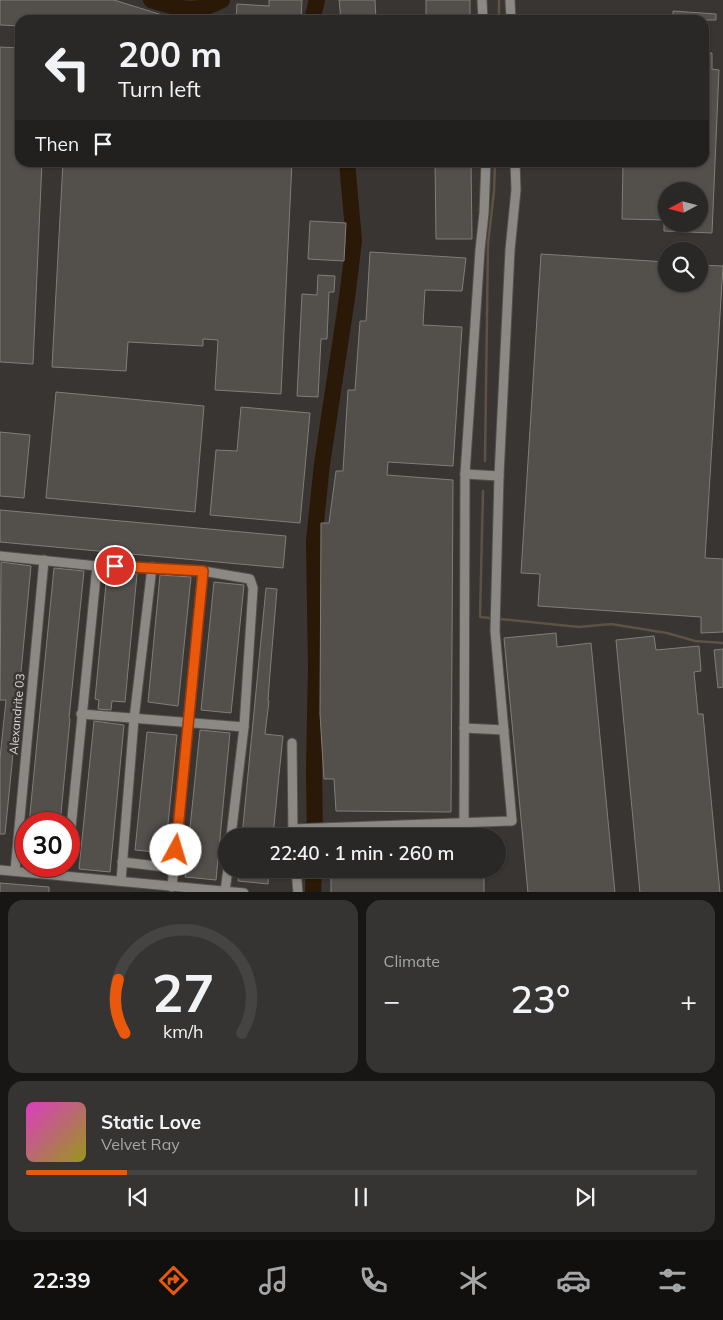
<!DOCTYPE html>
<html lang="en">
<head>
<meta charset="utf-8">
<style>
  body { margin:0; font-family:Mulish,sans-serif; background:#363432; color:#f1f3f6; height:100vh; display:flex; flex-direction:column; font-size:19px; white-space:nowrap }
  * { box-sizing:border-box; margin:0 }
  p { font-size:16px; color:#a5a6a7 }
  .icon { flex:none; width:28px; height:28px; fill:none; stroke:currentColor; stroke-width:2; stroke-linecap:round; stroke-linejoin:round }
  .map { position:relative; height:892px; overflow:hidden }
  .side { display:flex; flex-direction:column; gap:8px; padding:8px; background:#171615; flex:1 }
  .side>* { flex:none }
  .guide { position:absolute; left:15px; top:15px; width:694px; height:152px; border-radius:15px; box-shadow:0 1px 4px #0004,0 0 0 1px #464443; background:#2a2826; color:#f1f3f6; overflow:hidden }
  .needle { width:32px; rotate:263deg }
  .buttons { position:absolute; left:658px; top:182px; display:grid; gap:10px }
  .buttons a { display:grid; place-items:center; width:50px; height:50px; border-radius:50%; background:#2a2826; box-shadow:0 1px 4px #0004,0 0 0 1px #464443; font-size:25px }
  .speed { position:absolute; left:15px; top:812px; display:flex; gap:10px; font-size:25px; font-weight:700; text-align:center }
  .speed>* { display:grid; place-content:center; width:65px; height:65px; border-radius:50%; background:#2a2826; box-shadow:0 1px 4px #0004,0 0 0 1px #464443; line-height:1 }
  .speed .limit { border:8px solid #d22; background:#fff; color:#111 }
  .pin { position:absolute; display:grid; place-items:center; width:42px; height:42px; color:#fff; margin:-21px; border:2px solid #fff; border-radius:50%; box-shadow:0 1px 5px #0007 }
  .me { position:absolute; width:55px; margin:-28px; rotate:6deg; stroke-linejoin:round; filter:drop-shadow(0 0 4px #0008) }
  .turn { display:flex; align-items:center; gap:18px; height:105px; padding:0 20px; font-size:22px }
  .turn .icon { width:65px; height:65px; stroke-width:2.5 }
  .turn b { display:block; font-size:35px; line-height:42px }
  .then { display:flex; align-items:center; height:48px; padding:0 20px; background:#0003; gap:10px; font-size:19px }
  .big { font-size:38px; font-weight:600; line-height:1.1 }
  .side .widget { flex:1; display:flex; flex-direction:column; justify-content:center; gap:8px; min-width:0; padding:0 18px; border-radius:15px; background:#363432 }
  .side .dial { align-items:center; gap:0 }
  .dial svg { height:130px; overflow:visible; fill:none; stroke:#464443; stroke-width:7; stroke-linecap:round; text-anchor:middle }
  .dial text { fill:#f1f3f6; stroke:none }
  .song { display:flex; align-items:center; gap:15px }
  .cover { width:60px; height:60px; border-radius:8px; background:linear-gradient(135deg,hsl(310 70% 55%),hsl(60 70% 35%)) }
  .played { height:5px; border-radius:2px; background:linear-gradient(90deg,#ea580c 15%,#464443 15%) }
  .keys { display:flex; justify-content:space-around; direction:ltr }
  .heat { display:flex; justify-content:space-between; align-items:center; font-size:28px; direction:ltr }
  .side .tiles { flex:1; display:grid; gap:8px; grid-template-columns:1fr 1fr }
  .widget:last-child { grid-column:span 2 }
  .trip { position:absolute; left:218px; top:828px; width:288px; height:50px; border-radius:25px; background:#2a2826; box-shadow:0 1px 4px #0004,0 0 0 1px #464443; font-weight:600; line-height:50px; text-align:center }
  .menu { display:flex; height:80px; justify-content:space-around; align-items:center; background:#11100f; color:#a5a6a7 }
  .menu .icon { width:35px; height:35px }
  .menu .selected { color:#ea580c }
  .menu b { font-size:22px; color:#f1f3f6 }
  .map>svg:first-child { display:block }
</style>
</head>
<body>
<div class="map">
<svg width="723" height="893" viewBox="0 0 723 893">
  <rect width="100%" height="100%" fill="#383532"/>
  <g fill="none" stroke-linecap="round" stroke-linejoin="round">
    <g stroke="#5d5244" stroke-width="2.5">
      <path d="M499 0V20"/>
      <path d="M485 461 488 244 494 191 495 162"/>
      <path d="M483 491 480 617 579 627 611 624 667 633 695 641 723 643"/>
    </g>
    <g stroke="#291906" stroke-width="16">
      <path d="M151 0C177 8 196 15 222 0"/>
      <path d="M312 20 317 0"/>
      <path d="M315 836 314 773 316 667 314 541 322 464 347 298 354 241 347 162"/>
      <path d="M313 893 314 869"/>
    </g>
  </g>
  <g fill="#53504c" stroke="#817d79">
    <path d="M0 0H114L172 18V20H20V26L0 25Z"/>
    <path d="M269 0H302L301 20H236L237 4 269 6Z"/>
    <path d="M339 0H375L376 20H341Z"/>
    <rect x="426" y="0" width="44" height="20"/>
    <path d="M673 11 716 14V20H673Z"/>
    <path d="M0 47 20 48V162H42L33 364 0 362Z"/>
    <path d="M704 53H712V69L719 70 712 233 664 231V224H699V191H666V220L622 219 623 162H704Z"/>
    <path d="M63 162H292L281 394 215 390 218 340 203 339V346L128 342 126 371 52 367Z"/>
    <path d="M435 162H471L472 239H436Z"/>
    <path d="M310 221 346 223 344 261 308 259Z"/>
    <path d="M370 252 466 258 462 291 425 290 423 325 462 327 453 466 388 462 387 475 453 480 451 812 336 811 334 779H324L320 714 321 523H329L336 471H343L348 390H355L360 321H366Z"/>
    <path d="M541 254 666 262V284H699V265L723 266 705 558 723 559V632L701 633V617L538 606 540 574 521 573Z"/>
    <path d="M318 275 335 276 334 292H329L327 339H321L318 397 297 396 302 294 317 295Z"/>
    <path d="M56 392 204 406 195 512 46 498Z"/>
    <path d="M241 407 310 413 300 523 210 515 216 450 237 451Z"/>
    <path d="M0 432 30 435 24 498 0 496Z"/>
    <path d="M0 510 286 536 283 568 0 542Z"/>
    <path d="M1 562 31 566 20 683 18 691 16 714H17L5 834H0V758L6 700H0Z"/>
    <path d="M54 568 84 571 69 718 70 719 60 824H29Z"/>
    <path d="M107 573 137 574 125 702 112 701 111 710 98 709 99 700 95 699Z"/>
    <path d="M160 575 191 577 178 706 148 702Z"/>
    <path d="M214 582 244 585 231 713 201 710Z"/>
    <path d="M266 588 277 589 270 673 268 701H269L265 734 283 736 279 775 273 836H242Z"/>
    <path d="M556 633 557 647 591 643 615 893H528L504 638Z"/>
    <path d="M654 636 656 650 699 646 701 671 694 672 698 714H703L720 893H640L616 640Z"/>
    <path d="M723 649V687L718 688 714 650Z"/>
    <path d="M94 721 124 725 110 872 79 869Z"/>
    <path d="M200 730 230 733 216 880 185 877Z"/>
    <path d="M147 732 177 735 165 853 135 850Z"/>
    <path d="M239 869H269L268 884 238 881Z"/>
    <rect x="331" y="869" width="153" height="24"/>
    <path d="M0 883 49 887V893H0Z"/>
  </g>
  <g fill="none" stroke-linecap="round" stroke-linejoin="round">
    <defs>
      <g id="minor">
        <path d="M482 0 483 20"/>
        <path d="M510 0 511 20"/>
        <path d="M465 474 499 476"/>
        <path d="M0 556 97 566 203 571 250 579 253 588 244 727 231 836"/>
        <path d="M81 714 244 727"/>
        <path d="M464 728 504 730"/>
        <path d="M292 743 293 836"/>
        <path d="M464 823 465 474 480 250 484 213 486 162"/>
        <path d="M292 829 512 821 495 631 499 476 510 250 516 190 515 162"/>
        <path d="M69 848 97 566"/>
        <path d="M122 862 174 868"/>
        <path d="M296 869 298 893"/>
        <path d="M0 870 244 893"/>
        <path d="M15 871 44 560"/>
        <path d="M121 881 134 719 152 567"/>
        <path d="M172 887 203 571"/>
        <path d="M225 891 228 869"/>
      </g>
    </defs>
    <use href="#minor" stroke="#53514e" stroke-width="11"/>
    <use href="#minor" stroke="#8c8985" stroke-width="9"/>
  </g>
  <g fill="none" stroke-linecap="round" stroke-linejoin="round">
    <defs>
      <path id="route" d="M115 566 203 571 176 850"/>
    </defs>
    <use href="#route" stroke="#983908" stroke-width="12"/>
    <use href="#route" stroke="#ea580c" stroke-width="9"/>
  </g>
  <g text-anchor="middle" stroke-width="5" stroke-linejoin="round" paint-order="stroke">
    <g font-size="12" fill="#d7d6d4" stroke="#383532">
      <text transform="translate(17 714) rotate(-85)" y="4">Alexandrite 03</text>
    </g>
  </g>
</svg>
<div class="buttons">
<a><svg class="needle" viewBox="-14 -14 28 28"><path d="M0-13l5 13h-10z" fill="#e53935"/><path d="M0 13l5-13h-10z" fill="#a5a6a7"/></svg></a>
<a><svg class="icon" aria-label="search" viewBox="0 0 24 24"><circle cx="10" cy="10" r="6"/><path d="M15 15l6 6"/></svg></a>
</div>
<div class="speed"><div class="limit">30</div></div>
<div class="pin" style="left:115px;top:566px;background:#d93025"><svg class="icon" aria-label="arrive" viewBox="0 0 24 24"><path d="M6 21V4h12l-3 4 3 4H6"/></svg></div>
<svg class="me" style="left:176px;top:850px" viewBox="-20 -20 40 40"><circle r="19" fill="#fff"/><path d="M0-13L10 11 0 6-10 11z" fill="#ea580c"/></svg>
<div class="trip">22:40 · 1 min · 260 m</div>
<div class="guide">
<div class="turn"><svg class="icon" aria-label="left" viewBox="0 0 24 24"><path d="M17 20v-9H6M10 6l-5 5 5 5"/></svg><div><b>200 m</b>Turn left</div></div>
<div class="then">Then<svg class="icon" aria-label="arrive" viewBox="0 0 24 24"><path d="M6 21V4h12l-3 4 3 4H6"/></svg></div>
</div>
</div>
<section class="side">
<div class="tiles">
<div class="widget dial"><svg viewBox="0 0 100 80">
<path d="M14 69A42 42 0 1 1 86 69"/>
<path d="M14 69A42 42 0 0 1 10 36" stroke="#ea580c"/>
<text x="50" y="56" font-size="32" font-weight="700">27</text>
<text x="50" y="72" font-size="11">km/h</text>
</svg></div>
<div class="widget"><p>Climate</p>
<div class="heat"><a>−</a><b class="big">23°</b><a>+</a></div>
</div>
<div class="widget">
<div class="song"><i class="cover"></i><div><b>Static Love</b><p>Velvet Ray</p></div></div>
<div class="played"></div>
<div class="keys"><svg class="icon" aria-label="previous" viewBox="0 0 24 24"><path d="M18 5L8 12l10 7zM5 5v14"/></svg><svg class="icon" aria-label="pause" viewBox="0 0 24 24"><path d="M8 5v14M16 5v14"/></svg><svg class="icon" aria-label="next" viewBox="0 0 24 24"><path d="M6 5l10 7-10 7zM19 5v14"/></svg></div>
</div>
</div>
</section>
<nav class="menu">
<b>22:39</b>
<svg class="icon selected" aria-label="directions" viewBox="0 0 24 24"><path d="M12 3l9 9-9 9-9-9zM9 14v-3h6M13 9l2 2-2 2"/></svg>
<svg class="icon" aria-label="music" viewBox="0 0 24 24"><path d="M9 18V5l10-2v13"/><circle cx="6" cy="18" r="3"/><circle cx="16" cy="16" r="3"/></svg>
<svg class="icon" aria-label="phone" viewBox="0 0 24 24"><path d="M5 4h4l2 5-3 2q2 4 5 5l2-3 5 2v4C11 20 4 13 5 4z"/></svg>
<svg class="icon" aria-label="climate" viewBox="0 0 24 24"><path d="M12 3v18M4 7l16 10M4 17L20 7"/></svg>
<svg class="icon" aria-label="car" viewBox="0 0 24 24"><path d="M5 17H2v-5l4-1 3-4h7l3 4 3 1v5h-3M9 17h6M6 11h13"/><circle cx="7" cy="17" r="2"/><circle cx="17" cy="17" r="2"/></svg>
<svg class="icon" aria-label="filters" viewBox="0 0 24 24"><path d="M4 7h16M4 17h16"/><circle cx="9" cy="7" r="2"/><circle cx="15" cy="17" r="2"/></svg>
</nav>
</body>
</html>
